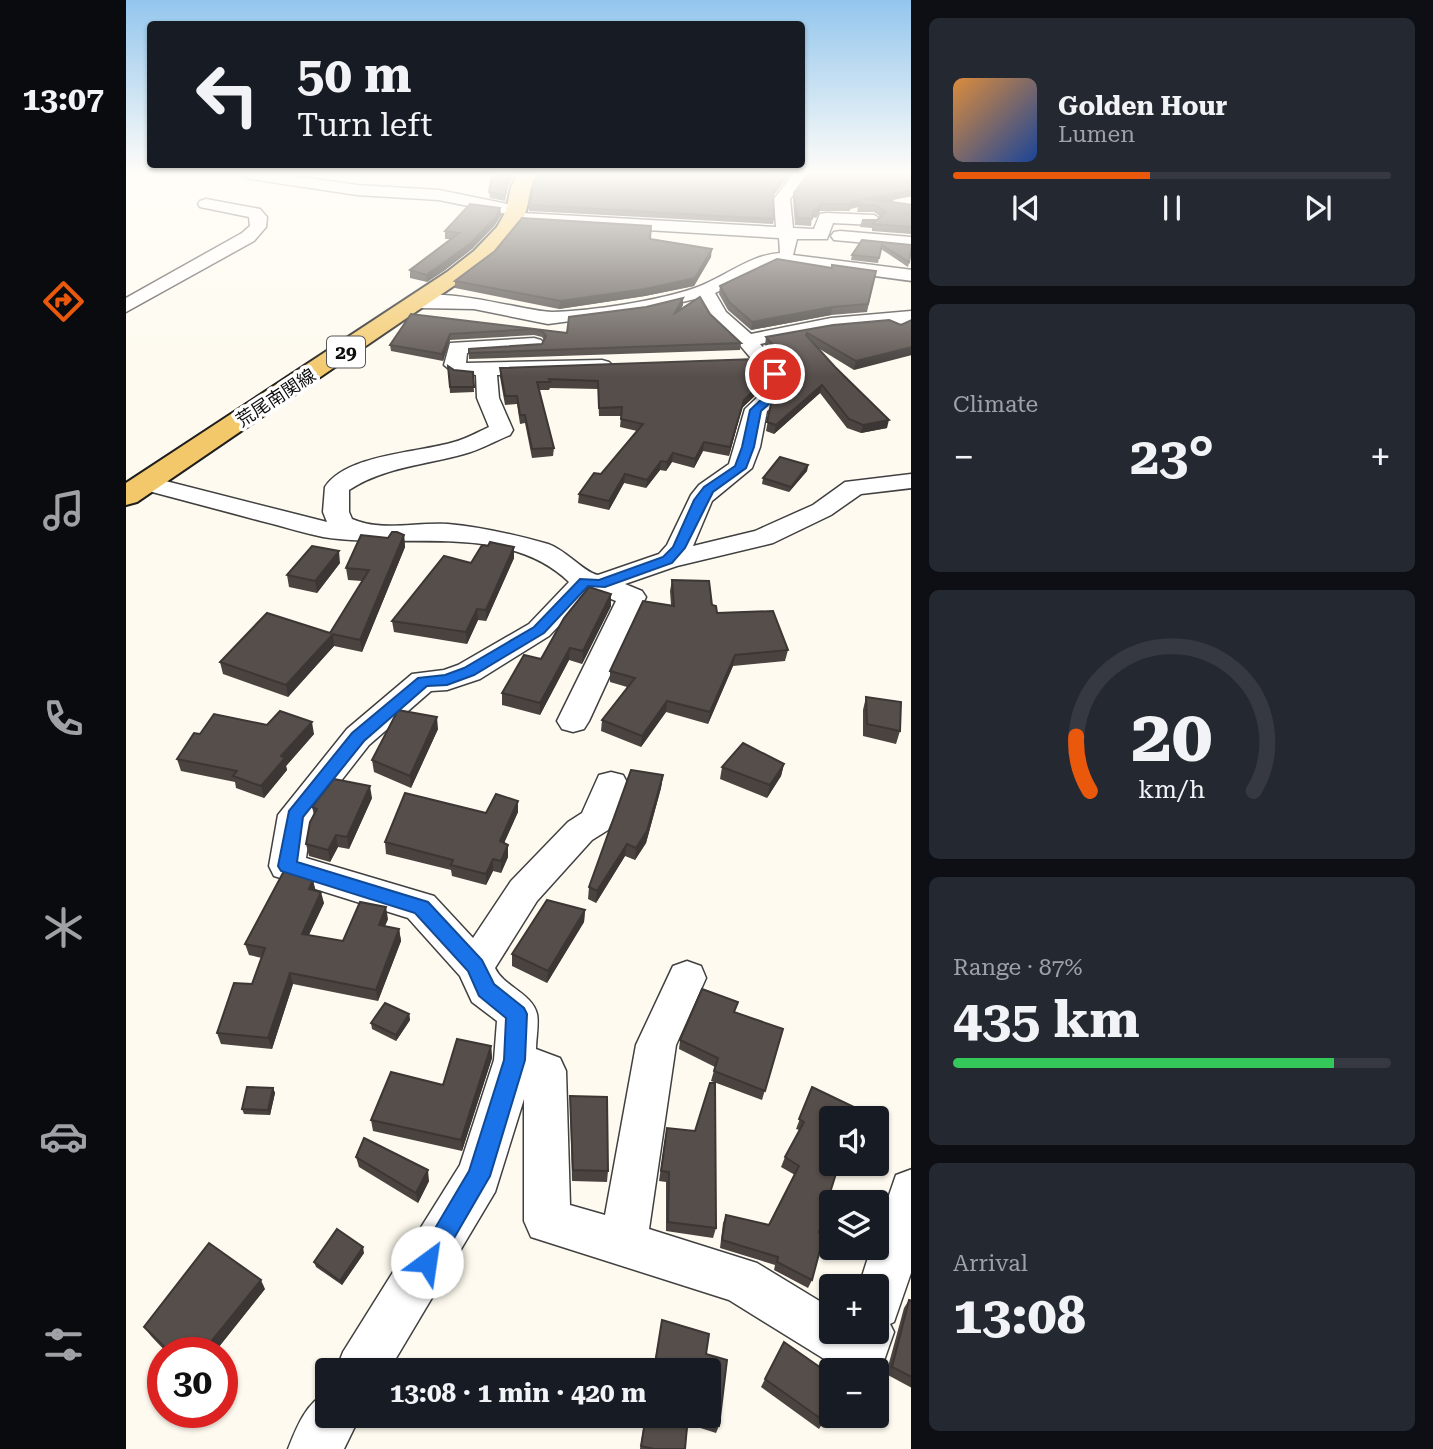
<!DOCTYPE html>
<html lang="en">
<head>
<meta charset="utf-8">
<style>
  body { margin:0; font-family:"Roboto Serif","Noto Sans JP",serif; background:#242831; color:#f1f3f6; height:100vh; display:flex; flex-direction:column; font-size:26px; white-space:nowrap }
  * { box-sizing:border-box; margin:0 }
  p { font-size:23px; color:#9ea1a6 }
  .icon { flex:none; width:38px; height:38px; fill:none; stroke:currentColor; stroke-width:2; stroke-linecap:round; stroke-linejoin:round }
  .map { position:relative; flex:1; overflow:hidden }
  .panel { display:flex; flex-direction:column; gap:18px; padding:18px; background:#0d0f14; width:522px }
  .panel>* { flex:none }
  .hud { position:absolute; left:21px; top:21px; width:658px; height:147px; border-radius:7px; box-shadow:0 2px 5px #0004; background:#171b24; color:#f1f3f6; overflow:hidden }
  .controls { position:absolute; left:693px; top:1106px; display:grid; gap:14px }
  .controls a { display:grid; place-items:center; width:70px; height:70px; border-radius:7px; background:#171b24; box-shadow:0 2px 5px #0004; font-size:35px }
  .speed { position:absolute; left:21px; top:1337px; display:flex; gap:14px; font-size:35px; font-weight:700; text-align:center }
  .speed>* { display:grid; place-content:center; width:91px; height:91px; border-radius:50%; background:#171b24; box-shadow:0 2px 5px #0004; line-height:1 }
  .speed .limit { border:10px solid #d22; background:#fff; color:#111 }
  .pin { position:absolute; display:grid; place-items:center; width:60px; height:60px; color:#fff; margin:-30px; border:4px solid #fff; border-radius:50%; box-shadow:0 2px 7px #0007 }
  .me { position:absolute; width:77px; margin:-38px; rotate:31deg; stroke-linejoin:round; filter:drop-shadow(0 0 5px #0008) }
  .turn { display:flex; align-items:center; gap:24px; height:147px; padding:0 35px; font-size:32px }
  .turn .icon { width:91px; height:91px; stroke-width:2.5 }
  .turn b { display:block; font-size:49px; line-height:60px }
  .big { font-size:52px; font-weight:700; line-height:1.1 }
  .panel .card { flex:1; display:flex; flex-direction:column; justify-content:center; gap:10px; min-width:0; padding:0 24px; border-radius:10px; background:#242831 }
  .panel .dial { align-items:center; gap:0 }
  .dial svg { height:182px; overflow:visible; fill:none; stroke:#363941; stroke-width:7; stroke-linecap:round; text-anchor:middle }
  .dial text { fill:#f1f3f6; stroke:none }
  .song { display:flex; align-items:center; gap:21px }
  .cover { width:84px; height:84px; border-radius:10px; background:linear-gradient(135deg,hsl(30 70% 55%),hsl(220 70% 35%)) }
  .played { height:7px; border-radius:4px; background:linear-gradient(90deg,#ea580c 45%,#363941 45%) }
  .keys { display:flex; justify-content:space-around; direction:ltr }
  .heat { display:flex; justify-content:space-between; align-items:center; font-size:38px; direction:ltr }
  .charge { height:10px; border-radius:5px; background:linear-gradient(90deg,#34c759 87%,#363941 0) }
  .trip { position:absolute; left:189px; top:1358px; width:406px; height:70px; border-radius:7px; background:#171b24; box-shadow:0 2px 5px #0004; font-weight:700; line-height:70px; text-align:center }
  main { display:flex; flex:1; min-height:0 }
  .dock { display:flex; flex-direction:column; width:126px; justify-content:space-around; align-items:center; background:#090b0e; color:#9ea1a6 }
  .dock .icon { width:49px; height:49px }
  .dock .active { color:#ea580c }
  .dock b { font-size:32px; color:#f1f3f6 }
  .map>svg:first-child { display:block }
</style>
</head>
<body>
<main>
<nav class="dock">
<b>13:07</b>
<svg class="icon active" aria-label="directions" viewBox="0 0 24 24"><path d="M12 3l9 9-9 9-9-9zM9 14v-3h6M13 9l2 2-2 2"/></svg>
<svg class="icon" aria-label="music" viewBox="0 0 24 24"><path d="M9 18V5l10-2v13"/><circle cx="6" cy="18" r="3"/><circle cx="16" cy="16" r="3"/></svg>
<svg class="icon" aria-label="phone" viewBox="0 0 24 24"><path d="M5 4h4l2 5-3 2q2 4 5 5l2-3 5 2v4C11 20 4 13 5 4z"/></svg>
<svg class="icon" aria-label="climate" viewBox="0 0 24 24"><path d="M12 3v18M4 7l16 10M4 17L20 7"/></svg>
<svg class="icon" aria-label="car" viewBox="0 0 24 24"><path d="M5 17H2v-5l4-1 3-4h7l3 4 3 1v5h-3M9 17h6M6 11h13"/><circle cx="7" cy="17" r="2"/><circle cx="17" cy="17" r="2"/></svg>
<svg class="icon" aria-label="filters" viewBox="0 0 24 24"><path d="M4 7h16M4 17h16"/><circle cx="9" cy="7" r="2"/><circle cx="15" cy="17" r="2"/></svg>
</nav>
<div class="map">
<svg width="786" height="1449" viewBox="0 0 786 1449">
  <rect width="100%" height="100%" fill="#fefaef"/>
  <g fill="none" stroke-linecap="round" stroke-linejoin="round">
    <defs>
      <g id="minor">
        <path d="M116 174H154L231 185 313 190 396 207 397 213 650 227 648 199 667 174H683L664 199 667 228 688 229 694 214 700 213 748 215 756 220 748 225 707 223 701 239H671L667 255 786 270V281L652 263 589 293 600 312 625 334 705 318 786 311V323L705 330 634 344 660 374 662 384 654 401 641 411 634 447 626 468 586 501 567 546 629 531 687 505 719 482 786 474V488L735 494 705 515 647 543 551 566 499 584 516 591 520 597 463 721 458 729 447 732 436 729 431 721 490 601 466 591 423 636 354 679 321 690 305 691 243 745 186 818 180 858 308 896 347 938 385 881 442 822 456 813 473 775 485 772 497 775 502 784 482 830 466 840 411 901 369 968C378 987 406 993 411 1014 413 1024 410 1038 410 1049L434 1058 440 1071 444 1205 479 1215 510 1045 547 966 561 961 575 966 580 978 550 1045 523 1229 631 1263 705 1308V1332H751V1286H733L745 1248H751V1230L770 1175 786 1169V1270L768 1322 764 1324 768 1332 754 1372 716 1370 603 1300 405 1237 398 1221V1099L369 1192 263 1370H210L217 1352 334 1165 368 1060 371 1021 346 1002 334 976 282 918 148 876 143 866 152 815 221 729 286 674 318 670 332 665 403 624 443 582C380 521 276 550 197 537 177 533 156 526 135 521 94 510 53 499 11 488L8 483 11 478 20 476 201 522 197 512 199 487C221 454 292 453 328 442 340 439 352 432 363 427L351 398 350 375 328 373 318 365 324 343 408 338 415 340 418 344 415 348 341 353 340 363 476 360 483 362 487 366 483 370 476 372 371 375 373 398 387 430 384 435C369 441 354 450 338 454 299 465 258 467 223 490V512L226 519C256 532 289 522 322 524 355 527 390 535 422 544 440 550 459 573 472 575L533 554 541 545 565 495 573 485 603 464 619 409 636 393 640 384 639 375 613 344 585 319 573 298 519 311 422 324 348 309 294 308 284 302C301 281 400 312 426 312 466 311 531 301 569 288 598 278 623 255 654 253L653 238 387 222 381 221 379 217 381 214 313 200 231 195 124 179Z"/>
        <path d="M80 199 134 209 141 217 140 227 128 241 0 312V298L116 233 124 226 123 217 74 207 72 204 74 201Z"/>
        <path d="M714 231 786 237V247L708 240 705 236 708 232Z"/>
        <path d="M201 1393V1416H234L218 1449H162C170 1429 180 1402 201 1393Z"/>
      </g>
      <path id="major" d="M392 174H411C403 186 404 198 400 211 392 234 372 253 354 268L11 502 0 505V483L321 272 348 251 371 227 380 211 385 187Z"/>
    </defs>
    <use href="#minor" stroke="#404040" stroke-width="3"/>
    <use href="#major" stroke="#1e1e1e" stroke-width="4"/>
    <use href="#minor" fill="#fff" fill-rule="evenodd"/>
    <use href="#major" fill="#f3c86a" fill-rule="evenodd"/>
  </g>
  <g fill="#4a4340">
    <path d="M412 174H664L647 196 648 219 647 224 403 211V205Z"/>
    <path d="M382 186 379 201 364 198 363 192Z"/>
    <path d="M668 193 786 196 766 200V202L786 205V234L746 231V228L734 227 736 220H751L755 217 748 212H731L732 207 724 209V211H694L690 218 686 217 685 226 669 225 667 200Z"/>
    <path d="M374 208 375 215 369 225 346 249 319 270 301 282 284 278V270L325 239H319V231Z"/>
    <path d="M524 239 585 257 568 286 519 296 433 309 329 288V281L369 251Z"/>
    <path d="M736 240 786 250 782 267 755 249 752 263 725 260 726 255Z"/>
    <path d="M706 265 750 271 741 312 705 315 625 330 602 310 593 294 594 286 705 268Z"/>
    <path d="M557 298V305L554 310 584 314 615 343 614 350 343 359V349L416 344 418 340 416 337 408 335 324 340 317 361 265 351 264 345 285 314 441 333 520 307Z"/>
    <path d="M775 325 728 370 692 348 761 428 735 433 721 428 694 393 648 434 640 431 645 404 658 394 664 380 662 372 639 345 640 337Z"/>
    <path d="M322 366 328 370 347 372 348 392 324 393Z"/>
    <path d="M374 368 639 375 637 384 634 391 616 408 603 456 577 451 568 468 546 462 540 471 534 470 520 488 498 483 483 510 452 503 453 494 475 474 511 431 494 427 495 416H473L472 389 424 388 423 390H413L428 448 427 456 406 458 399 423 394 424 391 404 379 405 374 377Z"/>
    <path d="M682 465 681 471 663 492 636 484 637 478Z"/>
    <path d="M278 535 279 547 236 652 208 646 162 697 97 674 94 662 204 633 236 581 222 580 220 568 262 538Z"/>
    <path d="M362 546 388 547V558L360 621 352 620 341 644 268 632 266 621 345 563Z"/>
    <path d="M214 563 191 593 163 587 161 575Z"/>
    <path d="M546 580 586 605 591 613 662 650 659 661 607 666 582 724 540 712 515 747 475 731 476 720 501 687 484 682V671L545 605 544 591Z"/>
    <path d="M485 594V606L456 664 443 660 414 715 376 705V693Z"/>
    <path d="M740 697 774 731 770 744 737 736V710Z"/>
    <path d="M312 729 285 788 248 772 246 760Z"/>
    <path d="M74 734H188L160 766 161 770 138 798 110 788 109 782 55 771 51 759Z"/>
    <path d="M658 764 655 776 641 798 594 779 596 767Z"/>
    <path d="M537 775 535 788 520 843 509 860 499 856 470 903 462 899 463 887Z"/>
    <path d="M246 798 223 849 212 847 204 862 183 856 180 844 188 815 186 807Z"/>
    <path d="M392 812 378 843 382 857 375 873 367 871 360 885 326 876 325 870 260 854 259 842 360 813Z"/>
    <path d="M187 880 189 891 198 903 183 935 217 941 262 919 259 926 273 929 275 941 252 1001 167 984 146 1049 95 1044 91 1033 126 984 136 958 123 955 119 944Z"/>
    <path d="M459 910 458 922 421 983 386 966V954Z"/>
    <path d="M609 1012 657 1029 636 1100 585 1081 589 1067 553 1049 554 1040Z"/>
    <path d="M283 1014 284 1020 270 1041 246 1029 245 1023Z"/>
    <path d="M365 1046 366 1058 336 1151 247 1131 245 1120 317 1085Z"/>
    <path d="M686 1087 705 1118 703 1196 693 1232 686 1280 682 1288 648 1270 649 1265 594 1248 597 1223 600 1215 643 1225 669 1175 655 1167 659 1157 673 1130 670 1129Z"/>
    <path d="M147 1088 149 1093 144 1115 118 1114 116 1109Z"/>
    <path d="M444 1096 482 1171 481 1182 446 1181 444 1107Z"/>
    <path d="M539 1139 590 1228 587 1238 540 1231V1182L533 1181Z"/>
    <path d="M230 1157 303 1181 292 1203 233 1167Z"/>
    <path d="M238 1253 216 1285 190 1267 188 1262Z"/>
    <path d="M139 1289 88 1353H41L25 1336 18 1327Z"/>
    <path d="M783 1300 786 1301V1388L760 1374 778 1308Z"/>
    <path d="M536 1320 580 1354 593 1426 590 1433 562 1424 559 1449H514L519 1416H583V1370H527Z"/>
    <path d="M639 1379 698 1421 693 1429 635 1387Z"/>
  </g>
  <g fill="#3c3734">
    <path d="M386 174H389L382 186 379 201 382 181Z"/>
    <path d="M661 174H664L646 197 647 192Z"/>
    <path d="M786 190V196L742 205 739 199Z"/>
    <path d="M734 200 732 207 724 209 725 202Z"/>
    <path d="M695 204 694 211 690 218 691 211Z"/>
    <path d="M374 208 375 215 369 225 346 249 319 270 301 282 300 275Z"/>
    <path d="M586 249 585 257 568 286 519 296 433 309 434 301Z"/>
    <path d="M557 298V305L548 319 549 313Z"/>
    <path d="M706 307 705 315 625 330 626 322Z"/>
    <path d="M324 334V340L317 361 316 354Z"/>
    <path d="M786 347V355L728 370 730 361Z"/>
    <path d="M639 375 637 384 634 391 616 408 603 456 604 447 618 400Z"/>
    <path d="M696 385 694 393 648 434 650 425Z"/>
    <path d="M763 420 761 428 735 433 737 425Z"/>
    <path d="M578 442 577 451 568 468 569 459Z"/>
    <path d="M547 453 546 462 540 471 541 462Z"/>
    <path d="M535 461 534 470 520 488 521 480Z"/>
    <path d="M682 465 681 471 663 492 665 487Z"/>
    <path d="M499 474 498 483 483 510V501Z"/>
    <path d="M278 535 279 547 236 652 234 640Z"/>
    <path d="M388 547V558L360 621V610Z"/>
    <path d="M213 551 214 563 191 593 189 581Z"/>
    <path d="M485 594V606L456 664 457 651Z"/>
    <path d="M351 609 352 620 341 644 340 632Z"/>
    <path d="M207 634 208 646 162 697 160 685Z"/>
    <path d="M444 648 443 660 414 715V703Z"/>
    <path d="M609 655 607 666 582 724 584 712Z"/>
    <path d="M541 701 540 712 515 747 516 736Z"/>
    <path d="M311 717 312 729 285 788 284 776Z"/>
    <path d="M186 722 188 734 160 766 161 770 138 798 135 786 155 756Z"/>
    <path d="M658 764 655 776 641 798 644 785Z"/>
    <path d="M537 775 535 788 520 843 509 860 510 848Z"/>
    <path d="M244 786 246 798 223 849 221 837Z"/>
    <path d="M392 801V812L374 852V841Z"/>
    <path d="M210 835 212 847 204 862 202 850Z"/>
    <path d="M501 844 499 856 470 903 471 891Z"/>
    <path d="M382 845V857L375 873V861Z"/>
    <path d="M367 859V871L360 885V874Z"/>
    <path d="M187 880 190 892 183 889Z"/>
    <path d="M195 892 198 903 178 945 176 934Z"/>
    <path d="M260 907 262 919 254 937 253 925Z"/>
    <path d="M459 910 458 922 421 983 422 971Z"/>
    <path d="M273 929 275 941 252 1001 250 990Z"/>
    <path d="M164 973 167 984 146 1049 142 1038Z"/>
    <path d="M283 1014 284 1020 270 1041V1035Z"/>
    <path d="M365 1046 366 1058 336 1151 335 1140Z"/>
    <path d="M147 1088 149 1093 144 1115 142 1110Z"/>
    <path d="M302 1170 303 1181 292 1203 290 1193Z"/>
    <path d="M237 1247 238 1253 216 1285 214 1281Z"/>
    <path d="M135 1280 139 1289 88 1353H76Z"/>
  </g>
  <g fill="#564e4a" stroke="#3c3734" stroke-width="2">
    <path d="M366 174H386L382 181 379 195 363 192Z"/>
    <path d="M412 174H661L647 192 648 219 403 205Z"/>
    <path d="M682 174H786V190L739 199 763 202 767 197 766 202 786 205V227L747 224 749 221 736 220H751L760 212 750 205H732L734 200 725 202V204H695L691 211 688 210 686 219 671 218 668 193Z"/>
    <path d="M344 204 374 208 369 218 346 242 319 262 300 275 284 270 333 233 319 231Z"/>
    <path d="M396 218 525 226 524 239 586 249 569 278 519 289 434 301 329 281 369 251Z"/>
    <path d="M736 240 786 245 783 262 756 245 753 258 726 255Z"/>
    <path d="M651 259 706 268V265L750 271 742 304 706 307 626 322 603 302 594 286Z"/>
    <path d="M574 297 584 314 615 343 343 353V349L416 344 420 336 416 331 408 329 324 334 316 354 264 345 285 314 441 333 443 317 520 307 557 298 549 313Z"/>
    <path d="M763 320 775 325 786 320V347L730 361 681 333 680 335 709 367 763 420 737 425 723 419 696 385 650 425 641 422 645 404 658 394 666 375 663 364 640 337 707 325Z"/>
    <path d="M630 359 638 368 639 375 635 383 618 400 604 447 578 442 569 459 547 453 541 462 535 461 521 480 499 474 483 501 453 494 468 473 475 474 517 424 495 419 496 407 473 408 472 381 423 379 424 382H411L428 448 406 449 399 415H394L391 396H379L374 368Z"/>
    <path d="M322 366 328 370 347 372 348 387H324Z"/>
    <path d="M654 457 682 465 665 487 637 478Z"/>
    <path d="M266 532H271L278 535 234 640 207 634 160 685 94 662 141 613 204 633 243 570 220 568 235 535 262 538Z"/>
    <path d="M364 542 388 547 360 610 351 609 340 632 266 621 318 556 345 563 356 545 362 546Z"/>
    <path d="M186 546 213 551 189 581 161 575Z"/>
    <path d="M546 580 583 581 586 605 590 606 591 613 647 611 662 650 609 655 584 712 541 701 516 736 476 720 509 678 484 671 517 601 548 606Z"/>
    <path d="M463 587 485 594 457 651 444 648 414 703 376 693 398 655 415 659 438 618Z"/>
    <path d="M740 697 775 702 774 731 741 724Z"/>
    <path d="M272 710 311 717 284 776 246 760Z"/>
    <path d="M154 711 186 722 155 756 159 758 135 786 107 776 111 771 51 759 68 733 74 734 88 714 141 725Z"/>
    <path d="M617 743 658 764 644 785 596 767Z"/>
    <path d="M505 770 537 775 521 831 510 848 501 844 471 891 463 887Z"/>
    <path d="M208 779 244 786 221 837 210 835 202 850 180 844 184 822 191 809 186 807Z"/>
    <path d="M279 793 360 813 370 794 392 801 374 841 382 845 375 861 367 859 360 874 325 865 327 860 259 842Z"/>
    <path d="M158 871 187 880 183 889 195 892 176 934 217 941 234 902 260 907 253 925 273 929 250 990 164 973 142 1038 91 1033 108 983 126 984 139 948 119 944Z"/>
    <path d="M421 900 459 910 422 971 386 954Z"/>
    <path d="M576 989 612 1002 608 1012 657 1029 639 1091 588 1071 592 1058 554 1040Z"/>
    <path d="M259 1003 283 1014 270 1035 245 1023Z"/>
    <path d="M331 1039 365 1046 335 1140 245 1120 265 1072 317 1085Z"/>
    <path d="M584 1083H589L590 1228 542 1222 543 1172 535 1171 541 1128 569 1131Z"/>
    <path d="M121 1087 147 1088 142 1110 116 1109Z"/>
    <path d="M686 1087 730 1108 726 1118H705V1164H713L703 1196 708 1198 693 1232 698 1235 686 1280 651 1262 652 1257 596 1240 600 1215 643 1225 673 1166 659 1157 678 1122 673 1119Z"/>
    <path d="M444 1096 481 1097 482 1171 447 1170Z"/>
    <path d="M238 1138 302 1170 290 1193 230 1157Z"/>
    <path d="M211 1229 237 1247 214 1281 188 1262Z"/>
    <path d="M83 1243 135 1280 76 1353H45L18 1327Z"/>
    <path d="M783 1300 786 1301V1377L766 1367Z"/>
    <path d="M536 1320 583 1334 580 1354 601 1360 593 1426 562 1416 559 1449H528L515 1446 520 1416H583V1370H528Z"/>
    <path d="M658 1342 705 1375V1405L698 1421 639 1379Z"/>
  </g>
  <linearGradient id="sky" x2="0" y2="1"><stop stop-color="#93c6ed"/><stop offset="0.46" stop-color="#fffdf8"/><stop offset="1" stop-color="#fffdf8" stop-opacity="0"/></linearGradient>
  <rect width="786" height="377" fill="url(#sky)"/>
  <path fill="#1a73e8" stroke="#114b97" stroke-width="2" d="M645 372H652L656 384 650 398 635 411 628 447 620 468 587 492 559 548 546 563 479 587 462 586 418 633 348 675 321 685 301 686 238 741 177 817 171 862 302 902 356 960 368 984 398 1008 401 1014 399 1060 364 1176 309 1271 301 1274 292 1271 289 1262 343 1171 378 1060 380 1018 353 996 342 971 289 913 155 871 152 866 163 811 226 733 292 678 319 675 338 668 408 627 454 579 473 580 537 557 547 547 568 500 578 487 609 466 616 447 624 410 641 394 646 384Z"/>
  <g text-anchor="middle" stroke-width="7" stroke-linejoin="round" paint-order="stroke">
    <g font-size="18" fill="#0d0d0d" stroke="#fff">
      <text transform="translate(150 398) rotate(-33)" y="6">荒尾南関線</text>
    </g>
    <rect fill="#fff" stroke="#565656" stroke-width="2" x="201" y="336.5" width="38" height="31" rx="5"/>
    <g font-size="19" font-weight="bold" fill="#0d0d0d">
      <text x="220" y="359">29</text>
    </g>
  </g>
</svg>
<div class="controls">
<a><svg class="icon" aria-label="sound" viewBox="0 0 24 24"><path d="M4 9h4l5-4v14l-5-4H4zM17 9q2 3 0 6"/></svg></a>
<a><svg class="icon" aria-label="layers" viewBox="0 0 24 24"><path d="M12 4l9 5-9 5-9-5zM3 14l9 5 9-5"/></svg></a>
<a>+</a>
<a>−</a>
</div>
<div class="speed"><div class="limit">30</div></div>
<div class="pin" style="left:649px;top:374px;background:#d93025"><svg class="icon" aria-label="arrive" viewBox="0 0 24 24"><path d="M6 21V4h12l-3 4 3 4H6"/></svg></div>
<svg class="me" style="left:301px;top:1262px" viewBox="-20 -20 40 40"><circle r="19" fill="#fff"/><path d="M0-13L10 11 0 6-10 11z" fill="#1a73e8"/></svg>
<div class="trip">13:08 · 1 min · 420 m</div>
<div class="hud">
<div class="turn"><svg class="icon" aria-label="left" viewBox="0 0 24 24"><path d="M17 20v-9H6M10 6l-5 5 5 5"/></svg><div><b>50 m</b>Turn left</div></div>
</div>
</div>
<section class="panel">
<div class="card">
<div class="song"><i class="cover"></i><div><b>Golden Hour</b><p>Lumen</p></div></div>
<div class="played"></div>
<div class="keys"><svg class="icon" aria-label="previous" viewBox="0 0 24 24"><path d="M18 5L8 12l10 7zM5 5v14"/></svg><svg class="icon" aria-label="pause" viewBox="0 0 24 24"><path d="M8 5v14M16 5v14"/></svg><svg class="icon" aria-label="next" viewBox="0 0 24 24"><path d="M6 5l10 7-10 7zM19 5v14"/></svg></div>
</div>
<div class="card"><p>Climate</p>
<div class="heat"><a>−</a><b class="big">23°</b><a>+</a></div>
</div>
<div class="card dial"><svg viewBox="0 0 100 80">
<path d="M14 69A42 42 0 1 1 86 69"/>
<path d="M14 69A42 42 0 0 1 8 45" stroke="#ea580c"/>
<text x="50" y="56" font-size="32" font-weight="700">20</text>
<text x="50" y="72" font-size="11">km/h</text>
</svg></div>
<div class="card"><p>Range · 87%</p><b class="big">435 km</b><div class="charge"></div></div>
<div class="card"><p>Arrival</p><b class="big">13:08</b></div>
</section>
</main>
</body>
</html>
